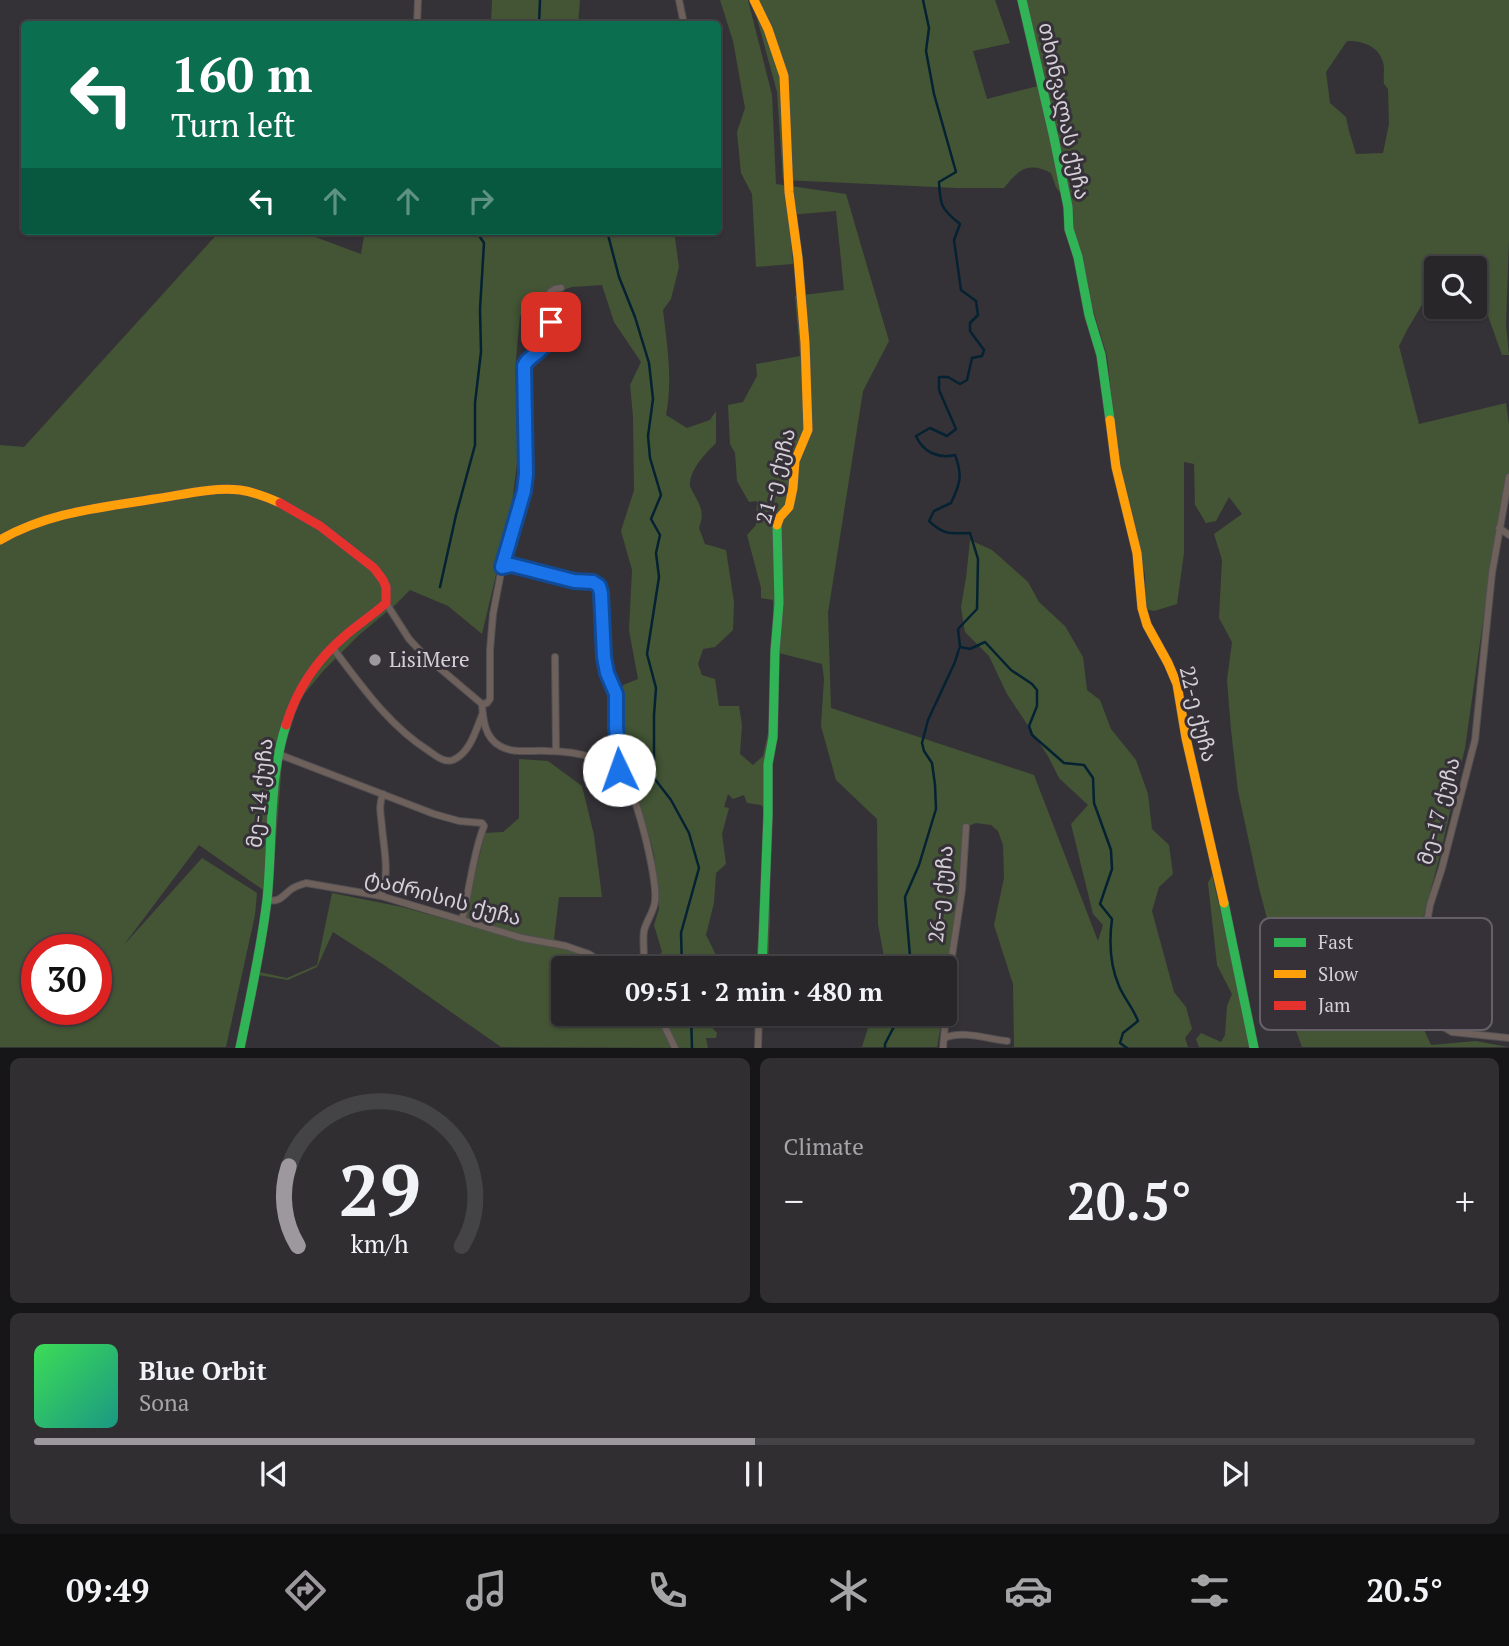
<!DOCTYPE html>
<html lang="en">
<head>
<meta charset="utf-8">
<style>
  body { margin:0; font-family:"PT Serif","Noto Sans Georgian",serif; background:#302e31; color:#f1f3f6; height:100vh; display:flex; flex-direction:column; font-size:26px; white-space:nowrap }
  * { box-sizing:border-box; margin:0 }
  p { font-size:23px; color:#a5a5a8 }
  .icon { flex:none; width:38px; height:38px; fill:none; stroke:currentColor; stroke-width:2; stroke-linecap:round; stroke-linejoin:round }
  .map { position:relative; height:1048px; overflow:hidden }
  .details { display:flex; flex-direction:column; gap:10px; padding:10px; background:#161517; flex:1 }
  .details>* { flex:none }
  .hud { position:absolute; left:21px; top:21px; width:700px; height:214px; border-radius:7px; box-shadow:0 2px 5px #0004,0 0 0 2px #444346; background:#0b6e4f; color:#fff; overflow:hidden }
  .fabs { position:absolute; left:1424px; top:256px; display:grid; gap:14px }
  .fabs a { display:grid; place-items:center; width:63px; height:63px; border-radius:7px; background:#282629; box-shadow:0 2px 5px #0004,0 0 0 2px #444346; font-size:35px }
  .speed { position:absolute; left:21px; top:934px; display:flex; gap:14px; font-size:35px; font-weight:700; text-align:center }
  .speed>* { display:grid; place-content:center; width:91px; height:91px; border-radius:50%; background:#282629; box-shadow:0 2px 5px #0004,0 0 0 2px #444346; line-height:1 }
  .speed .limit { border:10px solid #d22; background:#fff; color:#111 }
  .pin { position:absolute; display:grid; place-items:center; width:60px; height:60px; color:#fff; margin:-30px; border-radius:14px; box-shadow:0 4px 10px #0006 }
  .me { position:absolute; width:77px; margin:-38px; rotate:357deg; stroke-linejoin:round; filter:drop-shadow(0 0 5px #0008) }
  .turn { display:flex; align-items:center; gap:24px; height:147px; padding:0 35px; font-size:32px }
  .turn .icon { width:91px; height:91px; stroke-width:2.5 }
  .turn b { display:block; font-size:49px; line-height:60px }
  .lanes { display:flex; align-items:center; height:66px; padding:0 35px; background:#0003; justify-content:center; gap:35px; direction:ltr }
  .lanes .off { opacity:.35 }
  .big { font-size:52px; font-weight:700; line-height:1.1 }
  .details .widget { flex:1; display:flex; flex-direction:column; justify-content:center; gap:10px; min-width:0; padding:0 24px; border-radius:10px; background:#302e31 }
  .details .dial { align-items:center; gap:0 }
  .dial svg { height:182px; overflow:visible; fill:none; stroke:#444346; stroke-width:7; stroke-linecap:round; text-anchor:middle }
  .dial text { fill:#f1f3f6; stroke:none }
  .song { display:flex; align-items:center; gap:21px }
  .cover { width:84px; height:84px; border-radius:10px; background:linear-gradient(135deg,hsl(130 70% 55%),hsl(170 70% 35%)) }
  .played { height:7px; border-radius:4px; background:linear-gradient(90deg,#9c989e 50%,#444346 50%) }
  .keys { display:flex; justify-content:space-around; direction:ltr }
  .heat { display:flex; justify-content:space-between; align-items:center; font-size:38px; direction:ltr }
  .details .tiles { flex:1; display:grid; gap:10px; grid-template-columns:1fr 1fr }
  .widget:last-child { grid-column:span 2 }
  .trip { position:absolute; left:551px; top:956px; width:406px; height:70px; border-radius:7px; background:#282629; box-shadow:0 2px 5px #0004,0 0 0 2px #444346; font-weight:700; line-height:70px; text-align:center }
  .dock { display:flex; height:112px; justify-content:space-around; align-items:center; background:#100f10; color:#a5a5a8 }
  .dock .icon { width:49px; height:49px }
  .dock .current { color:#9c989e }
  .dock b { font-size:32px; color:#f1f3f6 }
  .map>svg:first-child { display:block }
</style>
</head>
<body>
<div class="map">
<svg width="1509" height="1048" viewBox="0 0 1509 1048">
  <rect width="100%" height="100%" fill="#353237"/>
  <g fill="#435535" fill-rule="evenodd">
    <path d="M492 0H580L578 24H491Z"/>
    <path d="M720 0H748L772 95 776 184 846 194 889 341 863 391 828 613 831 708 1034 775 1098 941 1103 925 1093 914 1071 824 1088 805 1059 778 1048 756 1007 694 989 656 965 632 961 607 966 578 970 540 992 550 1028 582 1039 602 1065 626 1083 657 1087 690 1100 700 1111 729 1136 760 1148 794 1152 829 1169 845 1173 874 1159 887 1152 911 1174 992 1186 1007 1192 1029 1185 1038 1188 1047H1014L1013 984 994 925 1004 878 1003 845 998 831 991 825 976 823 963 828 953 949 945 1000V968H886L878 924 877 819 836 780 821 726 824 679 822 664 779 653 770 767V918L768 968H756L764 849 765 809 761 805 747 803 744 795 733 799 728 794 724 807 729 808 722 834 726 864 716 873 714 903 706 935 714 951 720 968H650L662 952 654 925 659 909 654 854 642 811 626 775 620 754 616 724 623 685 638 679 629 630 632 570 621 531 634 490 633 416 630 385 641 362 614 322 602 285 572 287 532 301 520 316 515 370 520 440 511 511 482 634 448 606 410 590 395 605 359 635 324 670 300 699 283 750 274 865 259 972 287 978 317 965 332 893 402 907 463 924 485 833 503 832 519 818V759L548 761 582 786 594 835 602 897H559L554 939 591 951 615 968H564V1013H711L709 1024 717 1033 716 1038H706L708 1048 501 1047 384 965 333 932 317 967 288 980 258 975 269 894 199 845 123 946 202 858 257 893 255 915 226 1047H0V445L24 447 220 231H299L361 254 365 231H674L679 267 671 299 663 310C667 345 673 380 666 415L687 428 710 420 716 411V443C706 453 689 470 690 486 691 490 694 493 695 496 702 509 704 514 699 528L705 544 726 550 734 602 733 630 715 647 703 649 698 664 702 675 715 679 719 706H739L742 725 740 754 753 765 763 756 773 710V600L761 598V588L747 535 756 525 757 501 749 502 737 481 735 453 730 444 728 405 743 402 757 376 756 364 800 356 795 296 844 290 836 211 789 215 793 264 756 267 752 194 741 173 737 132 745 108 733 41ZM37 950H96V1010H37Z"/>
    <path d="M752 0H995L1010 43 973 51 987 99 1038 86 1063 197 1056 187 1051 173C1028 161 1018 170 1004 188H957L783 180 777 92Z"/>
    <path d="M1025 0H1509V240L1506 325 1509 355H1502L1487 313 1459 306H1475V268H1437V301L1426 298 1407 330 1399 346 1419 424 1506 403 1509 425V473L1493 551 1465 748 1440 855 1416 945 1409 951 1420 1021 1431 1045 1476 1041 1508 1047H1302L1292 1020 1284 967 1273 941 1259 888 1238 791 1231 730 1227 680 1232 642 1219 618 1222 560 1214 534 1242 514 1229 497 1216 521 1206 523 1195 505 1194 464 1184 462V553L1177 604 1154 611 1146 609 1145 575 1118 455 1107 356 1087 290 1074 233 1073 210 1059 140 1040 66ZM1347 41C1361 40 1379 46 1383 62 1385 68 1383 78 1384 84L1388 89 1389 124 1383 153 1356 154 1349 131 1346 117 1330 103 1326 72Z"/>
    <path d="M1212 875 1252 1047H1199L1196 1039 1201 1033 1221 1042 1225 1035 1227 1006 1232 994 1217 965 1208 883Z"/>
    <path d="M883 1013H943L937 1047H862L872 1015Z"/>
  </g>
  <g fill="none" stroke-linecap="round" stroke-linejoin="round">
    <g stroke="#052232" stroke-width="2.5">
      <path d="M923 0 929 28 926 51 934 94 956 172 939 182C940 205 941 209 960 224L954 240 961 290 976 301 978 315 970 323V331L984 350 982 356 972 358 967 380 960 384 948 377H939V390L956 429 947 436 930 428 916 436C923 452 938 459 955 455 963 476 960 484 951 503L934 511 929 521C945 536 950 533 970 533L978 559 977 609 958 629 960 647 970 649 985 642 1011 670 1032 684 1037 690V706L1029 726 1032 735 1064 763 1084 765 1093 778 1094 803 1111 850 1112 869 1100 904 1112 919C1109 941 1110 965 1119 986 1124 998 1133 1008 1138 1021L1123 1033 1120 1043 1127 1048"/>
      <path d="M539 24 540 0"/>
      <path d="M607 231 619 277 635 317 649 363 653 399 648 436 650 458 661 495 651 519 660 535 656 553 659 577 647 654 656 688 654 715V778L671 800 689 833 699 868 681 933 682 968"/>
      <path d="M440 587 456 515 475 445V403L481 352 480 309 484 243 476 231"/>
      <path d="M911 968 905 897 919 865 936 809 935 785 932 763 924 751 922 743 928 720 955 662 959 649"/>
      <path d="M691 1013 692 1048"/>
      <path d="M885 1048V1044L901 1013"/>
    </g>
    <defs>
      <g id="street">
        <path d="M679 0 684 24"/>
        <path d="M417 24 418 0"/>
        <path d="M1509 477 1492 573 1475 740 1442 868 1430 905 1422 950 1420 975 1424 999 1429 1013 1439 1024 1452 1032 1509 1038"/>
        <path d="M1499 528 1509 535"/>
        <path d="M502 567 512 565 574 581 593 582 599 586 601 593 604 657 607 673 616 694V728L620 760 619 770"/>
        <path d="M386 603 409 639 424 655 482 704C483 720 485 738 500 746 513 754 532 750 547 751 563 751 579 753 594 758 601 761 613 764 619 769 635 784 658 879 655 901 654 912 646 921 644 931 642 943 646 956 642 968"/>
        <path d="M332 647C361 685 388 725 429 751 436 756 444 763 453 760 470 753 476 730 482 715"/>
        <path d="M555 657 556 751"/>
        <path d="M482 704 487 703 490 699V650L493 614 502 567 524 491 526 474 524 366C529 355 541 352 547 342 556 327 548 308 550 292L555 289 561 288"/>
        <path d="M278 754 434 814 459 821 482 823 484 826C472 857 470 889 462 920"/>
        <path d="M381 896C390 874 384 850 382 827 381 814 378 806 383 794"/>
        <path d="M267 900C279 902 281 898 289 891 294 886 300 885 306 883L381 896 522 938 566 946 589 954 611 968"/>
        <path d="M655 1013 665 1027 675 1048"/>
        <path d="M944 1038C962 1030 988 1039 1007 1041"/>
        <path d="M758 1048 759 1013"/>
        <path d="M943 1048 950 969 962 890 966 827"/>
      </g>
      <g id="fast">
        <path d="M1022 0 1054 138 1068 207 1069 229 1078 257 1089 315 1101 355 1110 420"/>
        <path d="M1224 903 1254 1048"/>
        <path d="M762 968 768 815V764L773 737 775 651 779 603 777 525"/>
        <path d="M240 1048C250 999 261 950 267 900 273 842 268 781 286 725"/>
      </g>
      <g id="slow">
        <path d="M754 0 768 29 784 76 789 192 798 258 805 343 808 430 795 461 793 488 789 507 780 517 777 525"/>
        <path d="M1110 420 1116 467 1137 553 1142 608 1147 625 1168 663 1177 684 1186 738 1224 903"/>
        <path d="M0 540C49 512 100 508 154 499 182 495 211 487 240 490 254 492 267 497 280 503"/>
      </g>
      <path id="jam" d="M280 503 320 526 374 568 383 580 386 587V603C374 614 360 623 347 634 317 659 297 688 286 725"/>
    </defs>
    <use href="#street" stroke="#524f53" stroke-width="8"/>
    <use href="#fast" stroke="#524f53" stroke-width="10"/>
    <use href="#slow" stroke="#524f53" stroke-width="10"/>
    <use href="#jam" stroke="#524f53" stroke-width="10"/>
    <use href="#street" stroke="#6e615b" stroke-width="6"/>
    <use href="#fast" stroke="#30b455" stroke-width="9"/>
    <use href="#slow" stroke="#ff9f0a" stroke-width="9"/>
    <use href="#jam" stroke="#e5322d" stroke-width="9"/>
  </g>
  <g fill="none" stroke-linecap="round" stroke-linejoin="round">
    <defs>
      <path id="route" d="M551 322C550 332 550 342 541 349 535 356 528 357 524 366L526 474 524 491 502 567 512 565 574 581 593 582 599 586 601 593 604 657 607 673 616 694V728L620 760 619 770"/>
    </defs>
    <use href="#route" stroke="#114b97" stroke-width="18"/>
    <use href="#route" stroke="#1a73e8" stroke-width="12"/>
  </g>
  <circle fill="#9c989e" stroke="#363039" stroke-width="2.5" cx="375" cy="660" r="7"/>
  <g text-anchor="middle" stroke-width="6" stroke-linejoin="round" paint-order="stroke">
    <g font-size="21" fill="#d4cfd6" stroke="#363039">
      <text transform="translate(1064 111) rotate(78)" y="7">თხინვალას ქუჩა</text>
      <text transform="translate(776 476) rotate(-75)" y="7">21-ე ქუჩა</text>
      <text transform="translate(1198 714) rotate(76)" y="7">22-ე ქუჩა</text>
      <text transform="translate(260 793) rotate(-84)" y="7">მე-14 ქუჩა</text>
      <text transform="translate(1439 811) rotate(-75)" y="7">მე-17 ქუჩა</text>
      <text transform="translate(941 894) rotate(-84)" y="7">26-ე ქუჩა</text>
      <text transform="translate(443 898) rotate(15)" y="7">ტაძრისის ქუჩა</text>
    </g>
    <g font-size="21" fill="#d4cfd6" stroke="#363039" text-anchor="start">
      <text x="389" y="667">LisiMere</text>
    </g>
  </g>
  <rect x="1260" y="918" width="232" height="112" rx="10" fill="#363039" stroke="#656068" stroke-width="2"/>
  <rect x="1274" y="938" width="32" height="9" fill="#30b455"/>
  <rect x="1274" y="970" width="32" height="8" fill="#ff9f0a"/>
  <rect x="1274" y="1001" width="32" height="9" fill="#e5322d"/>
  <g font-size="19" fill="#d4cfd6">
    <text x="1318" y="949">Fast</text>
    <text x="1318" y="981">Slow</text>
    <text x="1318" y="1012">Jam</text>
  </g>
</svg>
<div class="fabs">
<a><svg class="icon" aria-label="search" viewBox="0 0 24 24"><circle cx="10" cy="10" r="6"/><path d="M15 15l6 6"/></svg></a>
</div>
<div class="speed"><div class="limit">30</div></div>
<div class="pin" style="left:551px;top:322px;background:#d93025"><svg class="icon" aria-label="arrive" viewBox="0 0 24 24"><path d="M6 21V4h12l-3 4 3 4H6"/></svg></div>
<svg class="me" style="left:619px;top:770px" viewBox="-20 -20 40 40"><circle r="19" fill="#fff"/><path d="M0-13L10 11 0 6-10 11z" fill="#1a73e8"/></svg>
<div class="trip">09:51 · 2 min · 480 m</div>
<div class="hud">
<div class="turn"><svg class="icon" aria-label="left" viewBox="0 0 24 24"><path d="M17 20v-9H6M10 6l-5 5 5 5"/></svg><div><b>160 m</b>Turn left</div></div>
<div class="lanes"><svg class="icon" aria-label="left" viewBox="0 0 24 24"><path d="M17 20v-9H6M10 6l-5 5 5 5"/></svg><svg class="icon off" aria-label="ahead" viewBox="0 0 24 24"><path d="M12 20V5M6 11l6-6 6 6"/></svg><svg class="icon off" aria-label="ahead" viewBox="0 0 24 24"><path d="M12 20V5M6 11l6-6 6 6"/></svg><svg class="icon off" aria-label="right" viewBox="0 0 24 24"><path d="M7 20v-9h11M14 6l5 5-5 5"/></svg></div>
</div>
</div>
<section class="details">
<div class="tiles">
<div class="widget dial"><svg viewBox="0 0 100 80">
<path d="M14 69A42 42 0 1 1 86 69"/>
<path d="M14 69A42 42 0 0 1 10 34" stroke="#9c989e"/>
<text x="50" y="56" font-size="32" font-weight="700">29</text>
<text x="50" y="72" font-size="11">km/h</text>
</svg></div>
<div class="widget"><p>Climate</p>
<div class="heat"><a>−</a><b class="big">20.5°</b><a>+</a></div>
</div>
<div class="widget">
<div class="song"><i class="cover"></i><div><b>Blue Orbit</b><p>Sona</p></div></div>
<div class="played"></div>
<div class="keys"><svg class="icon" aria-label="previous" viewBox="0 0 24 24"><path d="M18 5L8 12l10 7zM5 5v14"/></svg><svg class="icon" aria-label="pause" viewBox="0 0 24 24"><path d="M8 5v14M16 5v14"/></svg><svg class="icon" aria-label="next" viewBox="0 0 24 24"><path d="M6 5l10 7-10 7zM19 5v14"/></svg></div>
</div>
</div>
</section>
<nav class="dock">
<b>09:49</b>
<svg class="icon current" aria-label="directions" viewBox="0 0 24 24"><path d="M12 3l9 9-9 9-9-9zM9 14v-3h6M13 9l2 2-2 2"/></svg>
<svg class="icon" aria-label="music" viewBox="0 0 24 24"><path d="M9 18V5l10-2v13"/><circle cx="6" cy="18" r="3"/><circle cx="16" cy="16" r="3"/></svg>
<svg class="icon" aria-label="phone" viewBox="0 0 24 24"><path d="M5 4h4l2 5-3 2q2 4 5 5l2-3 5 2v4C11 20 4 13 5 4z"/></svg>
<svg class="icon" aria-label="climate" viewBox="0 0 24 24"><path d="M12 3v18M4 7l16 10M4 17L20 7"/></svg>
<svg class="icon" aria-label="car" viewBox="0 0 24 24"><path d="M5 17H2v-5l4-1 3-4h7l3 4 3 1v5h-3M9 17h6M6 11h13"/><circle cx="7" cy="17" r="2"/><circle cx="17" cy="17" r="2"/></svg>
<svg class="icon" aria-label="filters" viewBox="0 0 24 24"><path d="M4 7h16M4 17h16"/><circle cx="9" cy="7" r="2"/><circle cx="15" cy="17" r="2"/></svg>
<b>20.5°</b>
</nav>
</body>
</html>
